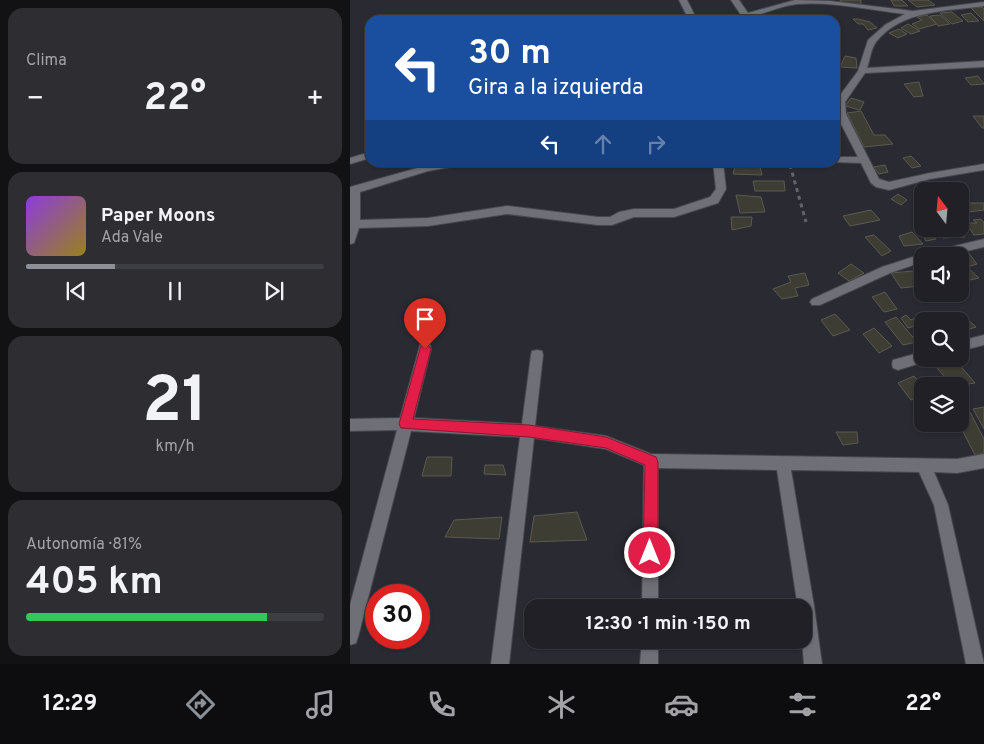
<!DOCTYPE html>
<html lang="es">
<head>
<meta charset="utf-8">
<style>
  body { margin:0; font-family:Overpass,sans-serif; background:#2d2d32; color:#f1f3f6; height:100vh; display:flex; flex-direction:column; font-size:19px; white-space:nowrap }
  * { box-sizing:border-box; margin:0 }
  p { font-size:16px; color:#a2a3a7 }
  .icon { flex:none; width:28px; height:28px; fill:none; stroke:currentColor; stroke-width:2; stroke-linecap:round; stroke-linejoin:round }
  .map { position:relative; flex:1; overflow:hidden }
  .details { display:flex; flex-direction:column; gap:8px; padding:8px; background:#121215; width:350px }
  .details>* { flex:none }
  .top-card { position:absolute; left:15px; top:15px; width:475px; height:152px; border-radius:15px; box-shadow:0 1px 4px #0004,0 0 0 1px #3d3e43; background:#1a4fa0; color:#fff; overflow:hidden }
  .needle { width:32px; rotate:344deg }
  .fabs { position:absolute; left:564px; top:182px; display:grid; gap:10px }
  .fabs a { display:grid; place-items:center; width:55px; height:55px; border-radius:10px; background:#202026; box-shadow:0 1px 4px #0004,0 0 0 1px #3d3e43; font-size:25px }
  .speed { position:absolute; left:15px; top:584px; display:flex; gap:10px; font-size:25px; font-weight:700; text-align:center }
  .speed>* { display:grid; place-content:center; width:65px; height:65px; border-radius:50%; background:#202026; box-shadow:0 1px 4px #0004,0 0 0 1px #3d3e43; line-height:1 }
  .speed .limit { border:8px solid #d22; background:#fff; color:#111 }
  .pin { position:absolute; display:grid; place-items:center; width:42px; height:42px; color:#fff; margin:-51px -21px; border-radius:50% 50% 50% 0; rotate:-45deg; box-shadow:0 0 5px #0007 }
  .pin .icon { rotate:45deg }
  .me { position:absolute; width:55px; margin:-28px; rotate:0deg; stroke-linejoin:round; filter:drop-shadow(0 0 4px #0008) }
  .turn { display:flex; align-items:center; gap:18px; height:105px; padding:0 20px; font-size:22px }
  .turn .icon { width:65px; height:65px; stroke-width:2.5 }
  .turn b { display:block; font-size:35px; line-height:42px }
  .lanes { display:flex; align-items:center; height:48px; padding:0 20px; background:#0003; justify-content:center; gap:25px; direction:ltr }
  .lanes .off { opacity:.35 }
  .big { font-size:38px; font-weight:700; line-height:1.1 }
  .details .widget { flex:1; display:flex; flex-direction:column; justify-content:center; gap:8px; min-width:0; padding:0 18px; border-radius:15px; background:#2d2d32 }
  .details .dial { align-items:center; gap:0 }
  .dial b { font-size:65px; line-height:1 }
  .song { display:flex; align-items:center; gap:15px }
  .cover { width:60px; height:60px; border-radius:8px; background:linear-gradient(135deg,hsl(270 70% 55%),hsl(50 70% 35%)) }
  .played { height:5px; border-radius:2px; background:linear-gradient(90deg,#8c9099 30%,#3d3e43 30%) }
  .keys { display:flex; justify-content:space-around; direction:ltr }
  .heat { display:flex; justify-content:space-between; align-items:center; font-size:28px; direction:ltr }
  .charge { height:8px; border-radius:4px; background:linear-gradient(90deg,#34c759 81%,#3d3e43 0) }
  .trip { position:absolute; left:174px; top:599px; width:288px; height:50px; border-radius:15px; background:#202026; box-shadow:0 1px 4px #0004,0 0 0 1px #3d3e43; font-weight:700; line-height:50px; text-align:center }
  .menu { display:flex; height:80px; justify-content:space-around; align-items:center; background:#0d0d0f; color:#a2a3a7 }
  .menu .icon { width:35px; height:35px }
  .menu .on { color:#8c9099 }
  .menu b { font-size:22px; color:#f1f3f6 }
  main { display:flex; flex:1; min-height:0 }
  .map>svg:first-child { display:block }
</style>
</head>
<body>
<main>
<section class="details">
<div class="widget"><p>Clima</p>
<div class="heat"><a>−</a><b class="big">22°</b><a>+</a></div>
</div>
<div class="widget">
<div class="song"><i class="cover"></i><div><b>Paper Moons</b><p>Ada Vale</p></div></div>
<div class="played"></div>
<div class="keys"><svg class="icon" aria-label="previous" viewBox="0 0 24 24"><path d="M18 5L8 12l10 7zM5 5v14"/></svg><svg class="icon" aria-label="pause" viewBox="0 0 24 24"><path d="M8 5v14M16 5v14"/></svg><svg class="icon" aria-label="next" viewBox="0 0 24 24"><path d="M6 5l10 7-10 7zM19 5v14"/></svg></div>
</div>
<div class="widget dial"><b>21</b><p>km/h</p></div>
<div class="widget"><p>Autonomía · 81%</p><b class="big">405 km</b><div class="charge"></div></div>
</section>
<div class="map">
<svg width="634" height="664" viewBox="0 0 634 664">
  <rect width="100%" height="100%" fill="#2a2b32"/>
  <g fill="#3e3d34" stroke="#5b5950">
    <path d="M490 0H511V5L491 3Z"/>
    <path d="M541 0H552L558 6H544Z"/>
    <path d="M558 0H578L585 5 567 7Z"/>
    <path d="M632 7 634 9V21L621 8Z"/>
    <path d="M602 12 608 17 613 21 602 24 590 13Z"/>
    <path d="M621 13 629 21 618 22 611 15Z"/>
    <path d="M577 15 587 24 569 29 562 24 572 20 567 17Z"/>
    <path d="M590 15 600 24 588 26 580 16Z"/>
    <path d="M503 19H508L520 22 527 28 518 30 513 24H508Z"/>
    <path d="M558 24 570 31 561 34 551 28Z"/>
    <path d="M549 29 557 34 548 38 539 33Z"/>
    <path d="M495 56 506 58 507 68 490 67Z"/>
    <path d="M628 76 634 84 621 85 615 78Z"/>
    <path d="M569 82 573 96 564 97 554 84Z"/>
    <path d="M501 98 514 102 510 110 495 106Z"/>
    <path d="M511 111 524 135H535L543 144 514 147 497 113Z"/>
    <path d="M623 116H634V128H632Z"/>
    <path d="M561 156 571 166 562 168 553 158Z"/>
    <path d="M535 165 538 172 529 174 524 167Z"/>
    <path d="M385 166 410 167 412 175 383 174Z"/>
    <path d="M403 181H434L435 191H405Z"/>
    <path d="M548 194 557 200 551 205 541 199Z"/>
    <path d="M386 195 411 197 415 212 390 213Z"/>
    <path d="M614 203H634V210L612 213Z"/>
    <path d="M521 210 530 220 500 226 493 216Z"/>
    <path d="M381 217H402L401 226 382 230Z"/>
    <path d="M631 219 634 223V234L624 235 616 223H627L623 220Z"/>
    <path d="M589 229H610L615 237 593 238Z"/>
    <path d="M562 232 573 244 554 246 549 236Z"/>
    <path d="M576 232H581L586 239 576 241 571 233Z"/>
    <path d="M524 235 541 251 532 256 515 237Z"/>
    <path d="M618 252 627 264 617 267 608 255Z"/>
    <path d="M501 264 514 273 499 281 488 273Z"/>
    <path d="M617 267 629 278 615 281 610 275V268Z"/>
    <path d="M563 271 570 286 551 288 541 273Z"/>
    <path d="M455 273 459 285 445 288 448 296 432 299 423 289 441 282 438 276Z"/>
    <path d="M535 292 547 309 534 312 522 297Z"/>
    <path d="M485 314 500 330 483 336 471 320Z"/>
    <path d="M556 315 561 320 569 316 574 321 572 324 558 328 551 318Z"/>
    <path d="M613 315 626 327 610 332V321H598L597 320Z"/>
    <path d="M546 317 567 342 553 345 535 322Z"/>
    <path d="M524 328 542 346 529 353 513 334Z"/>
    <path d="M608 363 625 383 603 386 586 367Z"/>
    <path d="M564 376 573 386 572 395 561 400 548 383Z"/>
    <path d="M634 407V429L623 409Z"/>
    <path d="M620 412 634 439V453L625 455 609 424 610 414Z"/>
    <path d="M486 432H507L508 443 493 445Z"/>
    <path d="M77 457H102L101 476H72Z"/>
    <path d="M135 465H153L156 475 134 474Z"/>
    <path d="M227 512 237 540 180 542 184 516Z"/>
    <path d="M152 517 149 539 95 537 104 520Z"/>
  </g>
  <g fill="none" stroke-linecap="round" stroke-linejoin="round">
    <defs>
      <g id="street">
        <path d="M329 0H337L347 20H339Z"/>
        <path d="M381 0H389L398 13 445 0 480 1 563 11 634 2V6C597 11 551 10 526 42 521 48 520 60 517 68L634 61V67L515 73 495 102 496 114 529 179 539 182 580 173 634 164V170L580 179 539 190 526 187 521 183 511 163 482 162H485V157H508L486 114 485 102 508 71 518 40 535 25 555 14C521 10 480 1 447 4 423 7 403 20 379 20L391 15Z"/>
        <path d="M20 152V158L0 164V158Z"/>
        <path d="M89 162H116L111 165 78 171 10 192V220L78 218 157 206 248 217H260L269 212 284 209H324L360 197 366 189 363 162H373L376 189 368 203 324 217H284L262 225H248L157 214 78 226 9 228 4 243 0 244V187Z"/>
        <path d="M261 162H300C293 168 268 168 261 162Z"/>
        <path d="M634 239V247L596 256H572V262L540 273 470 305H462L460 302 462 299 532 267 572 254 575 255 580 252Z"/>
        <path d="M634 335V345L610 351V341Z"/>
        <path d="M75 344 80 345 81 349 64 418 172 424 181 355 182 351 187 350 192 351 193 355 185 426 256 436 301 454 607 459 634 454V468L607 473 584 472 598 505 634 664H616L584 505 569 472 441 470 464 606 472 664H454L452 640V608H448L427 470 308 468V608H292L294 465 256 449 184 438 159 664H141L170 437 61 431 8 637 6 643 0 645V605L47 430 0 431V419L50 418 69 349 70 345Z"/>
        <path d="M572 352V359H578L577 361 548 370 543 368 542 364 543 360Z"/>
        <path d="M292 640H308V664H290Z"/>
      </g>
    </defs>
    <use href="#street" stroke="#47474e" stroke-width="2"/>
    <path stroke="#63636a" stroke-width="2.5" stroke-dasharray="2.5 2.5" stroke-linecap="butt" d="M439 162 440 166"/>
    <path stroke="#63636a" stroke-width="3" stroke-dasharray="4 4" stroke-linecap="butt" d="M440 165 456 222"/>
    <use href="#street" fill="#6f6f78" fill-rule="evenodd"/>
  </g>
  <path fill="#e11d48" stroke="#92132f" d="M75 344 79 346 81 349 63 419 179 425 256 437 306 457 308 462V553L305 558 300 560 295 558 293 553 295 465 256 448 179 437 51 428 49 424 70 349 71 346Z"/>
</svg>
<div class="fabs">
<a><svg class="needle" viewBox="-14 -14 28 28"><path d="M0-13l5 13h-10z" fill="#e53935"/><path d="M0 13l5-13h-10z" fill="#a2a3a7"/></svg></a>
<a><svg class="icon" aria-label="sound" viewBox="0 0 24 24"><path d="M4 9h4l5-4v14l-5-4H4zM17 9q2 3 0 6"/></svg></a>
<a><svg class="icon" aria-label="search" viewBox="0 0 24 24"><circle cx="10" cy="10" r="6"/><path d="M15 15l6 6"/></svg></a>
<a><svg class="icon" aria-label="layers" viewBox="0 0 24 24"><path d="M12 4l9 5-9 5-9-5zM3 14l9 5 9-5"/></svg></a>
</div>
<div class="speed"><div class="limit">30</div></div>
<div class="pin" style="left:75px;top:349px;background:#d93025"><svg class="icon" aria-label="arrive" viewBox="0 0 24 24"><path d="M6 21V4h12l-3 4 3 4H6"/></svg></div>
<svg class="me" style="left:300px;top:553px" viewBox="-20 -20 40 40"><circle r="17" fill="#e11d48" stroke="#fff" stroke-width="3"/><path d="M0-11L8 9 0 5-8 9z" fill="#fff"/></svg>
<div class="trip">12:30 · 1 min · 150 m</div>
<div class="top-card">
<div class="turn"><svg class="icon" aria-label="left" viewBox="0 0 24 24"><path d="M17 20v-9H6M10 6l-5 5 5 5"/></svg><div><b>30 m</b>Gira a la izquierda</div></div>
<div class="lanes"><svg class="icon" aria-label="left" viewBox="0 0 24 24"><path d="M17 20v-9H6M10 6l-5 5 5 5"/></svg><svg class="icon off" aria-label="ahead" viewBox="0 0 24 24"><path d="M12 20V5M6 11l6-6 6 6"/></svg><svg class="icon off" aria-label="right" viewBox="0 0 24 24"><path d="M7 20v-9h11M14 6l5 5-5 5"/></svg></div>
</div>
</div>
</main>
<nav class="menu">
<b>12:29</b>
<svg class="icon on" aria-label="directions" viewBox="0 0 24 24"><path d="M12 3l9 9-9 9-9-9zM9 14v-3h6M13 9l2 2-2 2"/></svg>
<svg class="icon" aria-label="music" viewBox="0 0 24 24"><path d="M9 18V5l10-2v13"/><circle cx="6" cy="18" r="3"/><circle cx="16" cy="16" r="3"/></svg>
<svg class="icon" aria-label="phone" viewBox="0 0 24 24"><path d="M5 4h4l2 5-3 2q2 4 5 5l2-3 5 2v4C11 20 4 13 5 4z"/></svg>
<svg class="icon" aria-label="climate" viewBox="0 0 24 24"><path d="M12 3v18M4 7l16 10M4 17L20 7"/></svg>
<svg class="icon" aria-label="car" viewBox="0 0 24 24"><path d="M5 17H2v-5l4-1 3-4h7l3 4 3 1v5h-3M9 17h6M6 11h13"/><circle cx="7" cy="17" r="2"/><circle cx="17" cy="17" r="2"/></svg>
<svg class="icon" aria-label="filters" viewBox="0 0 24 24"><path d="M4 7h16M4 17h16"/><circle cx="9" cy="7" r="2"/><circle cx="15" cy="17" r="2"/></svg>
<b>22°</b>
</nav>
</body>
</html>
